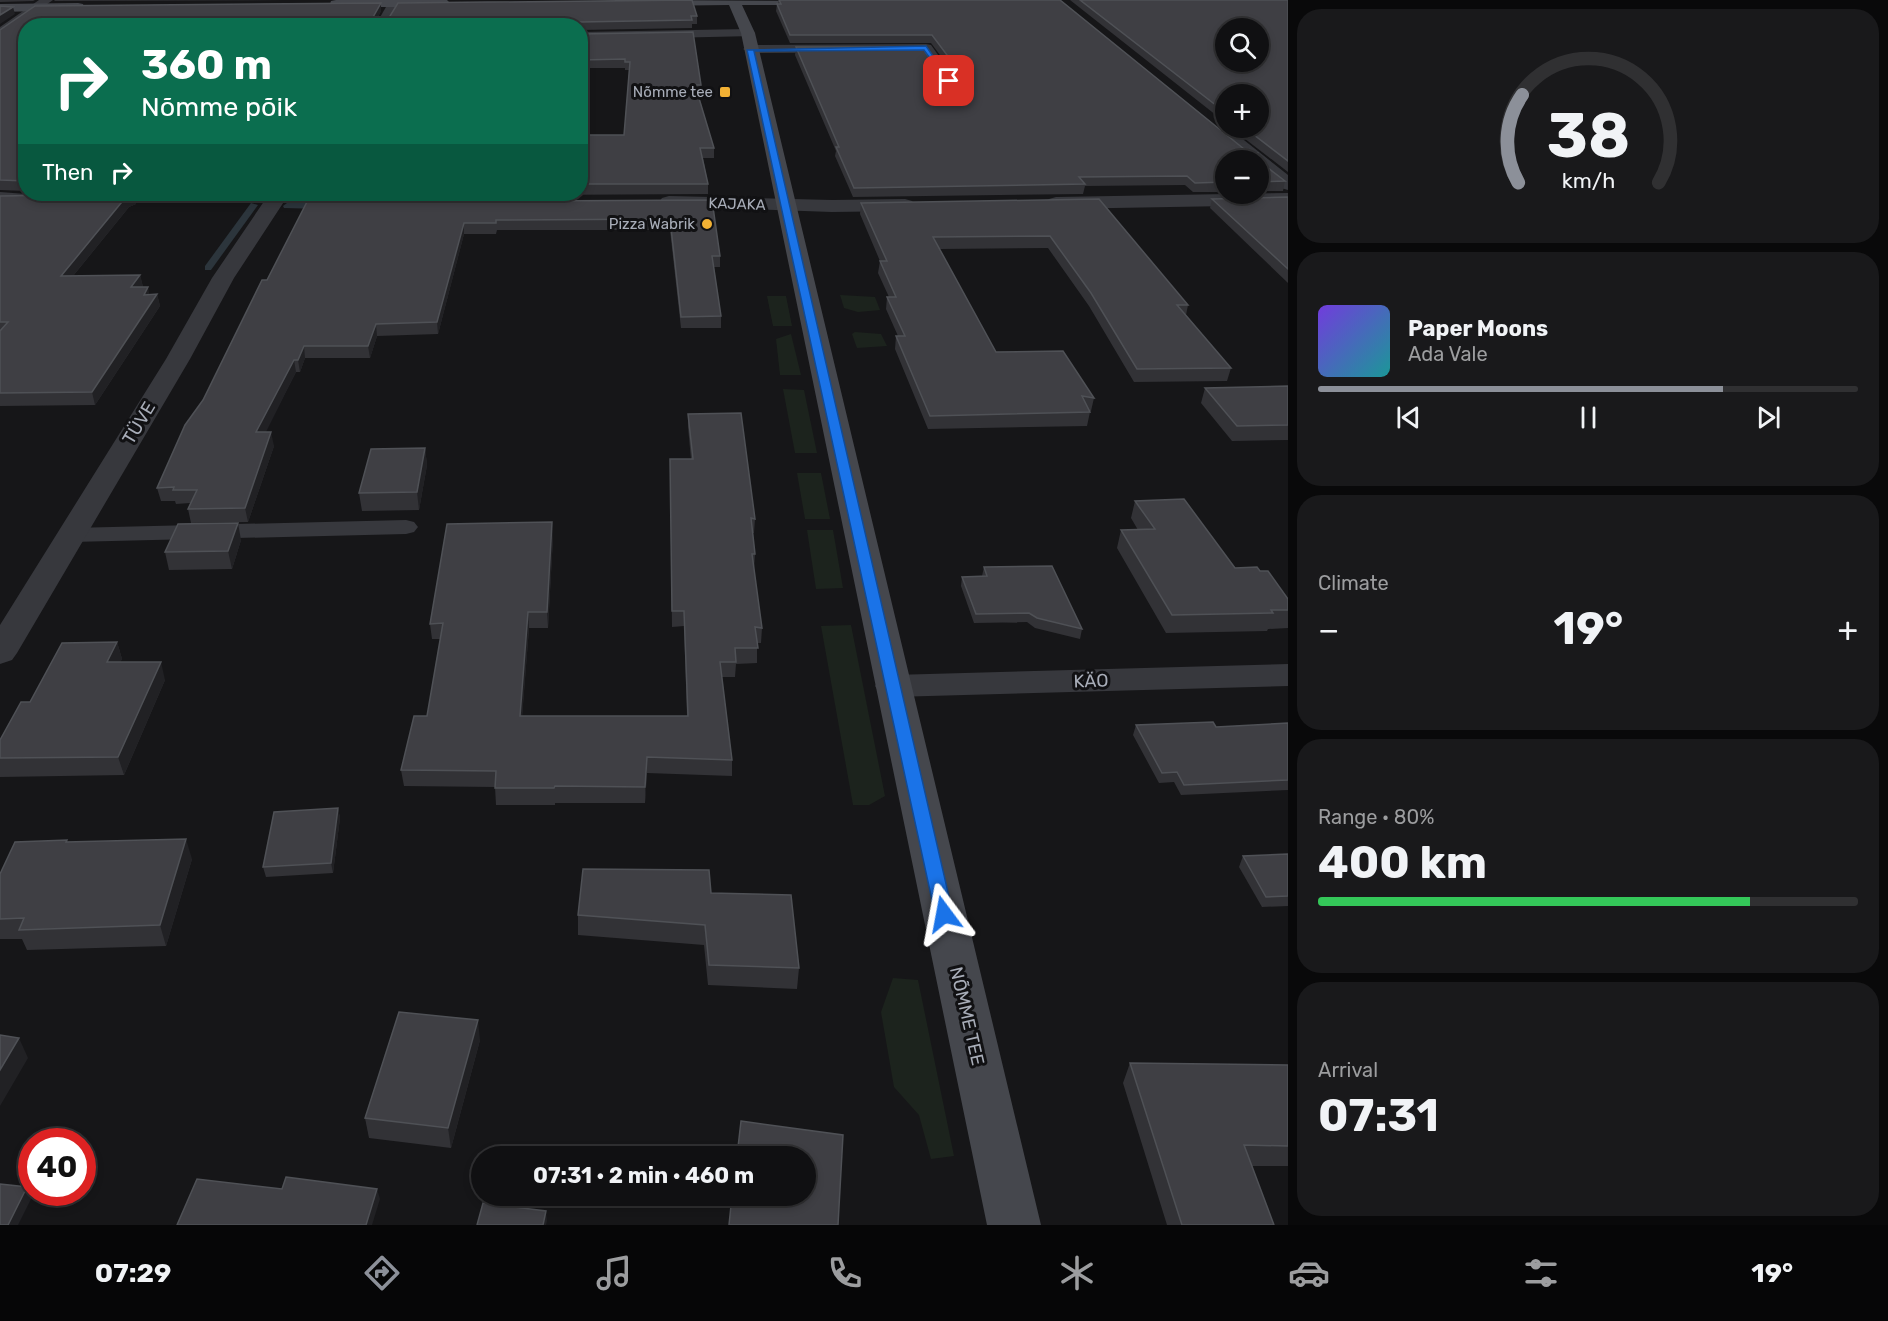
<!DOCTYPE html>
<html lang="en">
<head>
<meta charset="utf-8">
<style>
  body { margin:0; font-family:Rubik,sans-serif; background:#19191b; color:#f1f3f6; height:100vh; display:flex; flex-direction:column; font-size:22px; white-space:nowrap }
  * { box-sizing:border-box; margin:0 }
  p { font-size:20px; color:#9c9d9f }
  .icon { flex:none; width:33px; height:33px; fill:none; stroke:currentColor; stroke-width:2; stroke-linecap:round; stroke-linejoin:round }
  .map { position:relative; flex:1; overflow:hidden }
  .panel { display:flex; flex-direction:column; gap:9px; padding:9px; background:#09090a; width:600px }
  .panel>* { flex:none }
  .banner { position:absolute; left:18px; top:18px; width:570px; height:183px; border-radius:24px; box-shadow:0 3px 9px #0003,0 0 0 2px #303032; background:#0b6e4f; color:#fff; overflow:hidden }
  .fabs { position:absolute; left:1215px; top:18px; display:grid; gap:12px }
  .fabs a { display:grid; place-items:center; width:54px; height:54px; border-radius:50%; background:#101012; box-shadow:0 3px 9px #0003,0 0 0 2px #303032; font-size:30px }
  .speed { position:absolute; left:18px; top:1128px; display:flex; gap:12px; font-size:30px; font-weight:700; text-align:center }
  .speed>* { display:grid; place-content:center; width:78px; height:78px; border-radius:50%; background:#101012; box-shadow:0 3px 9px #0003,0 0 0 2px #303032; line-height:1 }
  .speed .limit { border:9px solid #d22; background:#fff; color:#111 }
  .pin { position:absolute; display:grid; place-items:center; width:51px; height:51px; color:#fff; margin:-26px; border-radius:12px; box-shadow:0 3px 9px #0006 }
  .me { position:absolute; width:66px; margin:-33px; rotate:347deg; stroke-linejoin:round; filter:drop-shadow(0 0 4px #0008) }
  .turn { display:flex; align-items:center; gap:21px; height:126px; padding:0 24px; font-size:27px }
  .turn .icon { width:78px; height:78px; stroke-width:2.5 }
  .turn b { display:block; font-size:42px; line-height:51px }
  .then { display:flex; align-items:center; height:57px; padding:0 24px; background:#0003; gap:12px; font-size:22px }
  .big { font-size:45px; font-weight:700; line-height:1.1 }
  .panel .widget { flex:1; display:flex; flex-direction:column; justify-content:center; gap:9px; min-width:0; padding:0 21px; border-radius:24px; background:#19191b }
  .panel .dial { align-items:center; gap:0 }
  .dial svg { height:156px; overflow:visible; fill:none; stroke:#303032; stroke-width:7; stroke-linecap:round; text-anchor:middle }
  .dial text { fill:#f1f3f6; stroke:none }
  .song { display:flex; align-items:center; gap:18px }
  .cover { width:72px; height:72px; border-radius:9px; background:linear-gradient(135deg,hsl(260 70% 55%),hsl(180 70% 35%)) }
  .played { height:6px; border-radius:3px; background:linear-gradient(90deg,#8c9099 75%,#303032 75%) }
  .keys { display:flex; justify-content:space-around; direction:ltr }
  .heat { display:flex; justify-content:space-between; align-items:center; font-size:33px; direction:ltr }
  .charge { height:9px; border-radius:4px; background:linear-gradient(90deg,#34c759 80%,#303032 0) }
  .trip { position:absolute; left:471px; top:1146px; width:345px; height:60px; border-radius:30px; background:#101012; box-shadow:0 3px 9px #0003,0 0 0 2px #303032; font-weight:700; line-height:60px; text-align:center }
  .menu { display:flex; height:96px; justify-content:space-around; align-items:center; background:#060607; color:#9c9d9f }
  .menu .icon { width:42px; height:42px }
  .menu .current { color:#8c9099 }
  .menu b { font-size:27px; color:#f1f3f6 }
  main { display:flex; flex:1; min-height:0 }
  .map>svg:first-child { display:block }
</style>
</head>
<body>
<main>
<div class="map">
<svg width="1288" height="1225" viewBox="0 0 1288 1225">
  <rect width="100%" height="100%" fill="#161618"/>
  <g fill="#1c231d">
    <path d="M840 295 875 297 880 310 858 312 844 308Z"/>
    <path d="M767 296H786L792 326H773Z"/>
    <path d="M855 332 881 334 887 346 857 348 852 334Z"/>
    <path d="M791 334 801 375H780L776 339Z"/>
    <path d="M783 389 804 390 817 453H795Z"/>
    <path d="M797 473H821L830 519H805Z"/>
    <path d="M807 530H833L843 588 816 589Z"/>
    <path d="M851 625 885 796 869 805H853L821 626Z"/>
    <path d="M893 978 918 980 954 1156 931 1159 919 1115 894 1087 881 1012Z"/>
  </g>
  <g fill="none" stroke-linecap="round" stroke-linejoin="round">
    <g fill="#2c353c" fill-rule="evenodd">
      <path d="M536 194H568L569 195C562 200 542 201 535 196Z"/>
      <path d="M251 203 258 205 211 270H205V266Z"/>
      <path d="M287 203H324L328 206 324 209 284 208 283 206Z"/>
    </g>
    <path fill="#37383d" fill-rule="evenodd" d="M406 520 414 522 418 527 414 532 406 534 71 542 63 540 59 535 63 530 71 528Z"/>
    <g fill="#37383d" fill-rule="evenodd">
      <path d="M39 0H53L0 37V27Z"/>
      <path d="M390 0H402L388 26H375Z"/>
      <path d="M748 29 755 33 753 36 580 40V32Z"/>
      <path d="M926 44 931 45 966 94 968 97 966 100H954L922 52 750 53 743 49 750 45Z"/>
      <path d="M1224 128 1230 129 1288 175V190L1281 188 1258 169V160H1247L1218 137 1215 133 1218 129Z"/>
      <path d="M0 192 26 194H236L233 198 226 200 0 204Z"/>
      <path d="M1288 193V205L1056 209 1049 207 1046 203 1049 199 1056 197Z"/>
      <path d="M269 194H289L234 278 190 359 17 653 12 660 0 664V625L166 359 212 278Z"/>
      <path d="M507 194 569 197 576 199 579 203 576 207 569 209H526L519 207Z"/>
      <path d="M669 196 832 200 905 199 912 201 915 205 912 209 905 211 832 212 662 206 659 202 662 198Z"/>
      <path d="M1288 664V686L893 697 880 694 875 686 880 678 893 675Z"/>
    </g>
    <g fill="#45474d" fill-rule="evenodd">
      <path d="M336 0H447L450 3 444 7H331L330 4 331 1Z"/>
      <path d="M643 0 831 1 825 5H742L755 33 1041 1225H987L741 33 729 5 648 6 644 5Z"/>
      <path d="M78 3 83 4 84 7 83 10 0 12V4Z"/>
    </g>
  </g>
  <g fill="#323236">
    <path d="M0 0H35L33 1 0 2Z"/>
    <path d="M54 0H286L55 1Z"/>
    <path d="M692 0 697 16V24H692V28L580 30V26H26V191L0 190V30L35 6 381 3V11L377 19 387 21 398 3Z"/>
    <path d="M779 0H1060L1249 153H1258L1259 161 1285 181 1283 191H1258V160H1226V192H1193L1185 185 1085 186 1083 194 853 197 835 156 836 151 795 55 796 47H922L953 93 967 94 968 93 931 43H790L776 11 777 4H778Z"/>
    <path d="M1070 0H1288V172L1231 128H1258L1226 94V123Z"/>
    <path d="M580 34 701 85V94H698L714 148V158H703L708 184V194L535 195 533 194H580V135H624L629 70H625V68H580Z"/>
    <path d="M134 194 136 204 129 207 73 276 140 275 143 287 150 295 157 294 160 306 95 405 0 406V196Z"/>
    <path d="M1288 197V283L1210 208 1212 199Z"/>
    <path d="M517 198 525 201 712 200 720 256V267H714L721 316V328H681L670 230H497L496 234H464L438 334 377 336 370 358H305L300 372H296L265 432 274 446 248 522 191 523 188 509 190 503 176 504 175 501H161L157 488 267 280Z"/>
    <path d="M1099 199 1188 305 1186 315 1231 368 1227 381 1134 382 1089 306 1048 248 939 249 996 352 1094 398 1091 411H1089L1090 412 1087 426 928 429 895 349 896 336H898L886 309 887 297H889L878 273 880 261 860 214 861 203Z"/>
    <path d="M1288 386V440L1232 441 1201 403 1205 388Z"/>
    <path d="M688 414 755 519 754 533H753L755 554 754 569 762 628 761 643H757V663L736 664 735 677H722L732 760V776L647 773 645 803H555V805H496L495 787 404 786 401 770 427 716 440 639H432L430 624 553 537 548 628H529L522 716H687L684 626 672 627 670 473 691 459 688 427Z"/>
    <path d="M425 448 427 465 419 510 362 511 359 493Z"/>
    <path d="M1135 501 1235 568 1260 571 1288 599V628L1268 629 1267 631 1166 633 1117 548 1121 530H1138L1131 518Z"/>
    <path d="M241 540 232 569 169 570 165 552Z"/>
    <path d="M984 567 1082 629 1080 639 1035 628 1027 622 974 623 961 586 962 577 982 576Z"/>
    <path d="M117 642 122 659 120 662 165 680 124 775 0 777V740L30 702Z"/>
    <path d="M1288 723V790L1181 795 1174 782 1159 783 1133 735 1136 725 1216 727Z"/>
    <path d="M338 808 340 818 333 873 266 877 263 867Z"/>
    <path d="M67 840V842L192 859 166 946 27 950 22 939H0V874Z"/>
    <path d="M1288 854V906L1262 907 1239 867 1243 856Z"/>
    <path d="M711 893 799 968 797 989 708 985 704 945 578 935V915Z"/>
    <path d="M480 1040 451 1148 369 1138 365 1118Z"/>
    <path d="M1130 1063 1288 1065V1166H1252L1274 1225H1167L1123 1083Z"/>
  </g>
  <g fill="#212124">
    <path d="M381 3V11L373 26 372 19Z"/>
    <path d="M13 7 15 14 0 24V15Z"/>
    <path d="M134 194 136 204 129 207 64 287 61 276 126 197Z"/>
    <path d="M464 223V234L438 334 437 322Z"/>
    <path d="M140 275 143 287H131Z"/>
    <path d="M148 287 150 298 144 295Z"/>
    <path d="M157 294 160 306 95 405 92 392Z"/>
    <path d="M376 324 377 336 370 358 368 346Z"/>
    <path d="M304 346 305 358 300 372 298 360Z"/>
    <path d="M294 360 296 372 259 446 256 432Z"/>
    <path d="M271 432 274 446 248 522 245 508Z"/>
    <path d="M425 448 427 465 419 510 417 492Z"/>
    <path d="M552 522 553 537 548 628 547 612Z"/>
    <path d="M238 523 241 540 232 569 228 551Z"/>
    <path d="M528 612 529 628 521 732 520 716Z"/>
    <path d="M117 642 122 659 112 680 107 662Z"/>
    <path d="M161 662 165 680 124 775 118 757Z"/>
    <path d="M647 757V773L645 803V787Z"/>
    <path d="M338 808 340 818 333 873 331 863Z"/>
    <path d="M186 839 192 859 166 946 160 925Z"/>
    <path d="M478 1020 480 1040 451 1148 448 1128Z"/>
    <path d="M19 1038 28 1058 0 1106V1070Z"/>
    <path d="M27 1187 32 1197 18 1225H8Z"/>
    <path d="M377 1189 380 1199 372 1225H366Z"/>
    <path d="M546 1211 547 1221 546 1225H543Z"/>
  </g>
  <g fill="#3f3f44" stroke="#4f5156" stroke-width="1.5" fill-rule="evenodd">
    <path d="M692 0 697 16H691L692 20 580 22 579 26H26V181L0 180V30L35 6 381 3 372 19 387 21 398 3Z"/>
    <path d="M779 0H1060L1249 153H1258L1259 161 1285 181 1258 182V160H1226V182L1195 183 1187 176 1079 177 1085 184 854 188 836 147H839L796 47H922L953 93 967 94 971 87 932 35H790L777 4H781Z"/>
    <path d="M1080 0H1288V161L1245 128H1258V94H1226V113ZM1226 28H1258V62H1226Z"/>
    <path d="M0 6 13 7 0 15Z"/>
    <path d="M693 32 701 85H695L714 148H700L708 184H580V135H624L630 62H625V59L580 60V34Z"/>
    <path d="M134 194 126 197 61 276 140 275 131 287H148L144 295 157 294 92 392 0 393V331L8 322H0V196Z"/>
    <path d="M311 194H513L517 198 525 201 712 200 720 256H712L721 316 681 317 670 219 496 220V223H464L437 322 376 324 368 346H304L298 360H294L256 432H271L245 508 188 509 197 490H173L174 487 157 488 185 425 203 400 262 280H267Z"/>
    <path d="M1288 197V269L1212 199Z"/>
    <path d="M1099 199 1188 305H1177L1231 368 1137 369 1091 293 1050 236 933 237 996 352 1063 351 1094 398 1082 396 1090 412 930 416 896 336H905L887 297H896L880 261H887L861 203Z"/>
    <path d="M1288 386V425L1237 426 1205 388Z"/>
    <path d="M741 413 755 519 751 518 755 554H752L762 628 755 627 758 648H735L736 662H720L732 760 647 757 645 787 555 786 554 788H495L496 771 401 770 414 716H427L443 623 430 624 447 524 552 522 547 612H528L520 716H688L684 611H672L670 459H693L688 414Z"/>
    <path d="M425 448 417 492 359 493 371 449Z"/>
    <path d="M1184 499 1235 568 1257 567 1260 571H1268L1288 599V610H1271L1273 613 1172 615 1121 530 1155 529 1135 501Z"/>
    <path d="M238 523 228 551 165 552 178 524Z"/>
    <path d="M1052 566 1082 629 1037 618 1029 613 976 614 962 577 987 576 984 567Z"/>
    <path d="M117 642 107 662H161L118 757 0 758V740L21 702H30L62 643Z"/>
    <path d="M1213 722 1216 727 1288 723V780L1184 785 1177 772 1162 773 1136 725Z"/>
    <path d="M338 808 331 863 263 867 274 812Z"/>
    <path d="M186 839 160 925 19 930 24 918 0 919V874L15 842 67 840 66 842Z"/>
    <path d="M1288 854V896L1266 897 1243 856Z"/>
    <path d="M583 869 709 870 711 893 791 895 799 968 709 965 705 925 578 915Z"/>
    <path d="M399 1012 478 1020 448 1128 365 1118Z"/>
    <path d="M0 1035 19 1038 0 1070Z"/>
    <path d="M1130 1063 1288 1065V1146L1244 1145 1274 1225H1182Z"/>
    <path d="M741 1121 843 1135 838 1225H729L732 1196H806V1156H737Z"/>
    <path d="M286 1177 377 1189 366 1225H177L197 1179 282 1189Z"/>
    <path d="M0 1184 27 1187 8 1225H0Z"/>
    <path d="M483 1203 546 1211 543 1225H477Z"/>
  </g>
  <path fill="#1a73e8" stroke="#114b97" stroke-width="1.5" d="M926 46 951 82H947L924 50 754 51 953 914 950 919 944 921 938 919 935 914 747 50Z"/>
  <g fill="#f2b134" stroke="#111113" stroke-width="2">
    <rect x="719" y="86" width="12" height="12" rx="3"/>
    <circle cx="707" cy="224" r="6"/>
  </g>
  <g text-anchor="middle" stroke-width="6" stroke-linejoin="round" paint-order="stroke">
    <g font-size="15" fill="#a8adb8" stroke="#111113" text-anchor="end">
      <text x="713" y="97">Nõmme tee</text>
      <text x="695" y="229">Pizza Wabrik</text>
    </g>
    <g font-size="15" fill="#a8adb8" stroke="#111113">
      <text transform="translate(737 204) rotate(2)" y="5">KAJAKA</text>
    </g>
    <g font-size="18" fill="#a8adb8" stroke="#111113">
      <text transform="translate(139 423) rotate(-59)" y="6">TÜVE</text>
      <text transform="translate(1091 681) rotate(-2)" y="6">KÄO</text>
      <text transform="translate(967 1016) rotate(77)" y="6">NÕMME TEE</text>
    </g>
  </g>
</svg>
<div class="fabs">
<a><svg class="icon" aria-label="search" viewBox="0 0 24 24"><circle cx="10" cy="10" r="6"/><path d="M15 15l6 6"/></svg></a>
<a>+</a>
<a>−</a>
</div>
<div class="speed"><div class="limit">40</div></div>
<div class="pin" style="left:949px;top:81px;background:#d93025"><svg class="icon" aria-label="arrive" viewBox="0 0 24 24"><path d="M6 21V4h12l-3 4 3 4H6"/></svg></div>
<svg class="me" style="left:944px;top:914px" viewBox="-20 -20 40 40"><path d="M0-17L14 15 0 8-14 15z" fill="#1a73e8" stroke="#fff" stroke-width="4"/></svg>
<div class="trip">07:31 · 2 min · 460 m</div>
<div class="banner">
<div class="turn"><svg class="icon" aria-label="right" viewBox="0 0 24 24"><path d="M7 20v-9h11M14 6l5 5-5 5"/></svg><div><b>360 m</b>Nõmme põik</div></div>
<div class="then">Then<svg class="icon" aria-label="right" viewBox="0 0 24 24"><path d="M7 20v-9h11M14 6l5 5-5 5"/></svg></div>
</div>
</div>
<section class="panel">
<div class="widget dial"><svg viewBox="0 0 100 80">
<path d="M14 69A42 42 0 1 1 86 69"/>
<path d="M14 69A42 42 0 0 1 16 24" stroke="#8c9099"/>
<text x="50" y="56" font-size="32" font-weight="700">38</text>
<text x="50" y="72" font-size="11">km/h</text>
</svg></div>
<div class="widget">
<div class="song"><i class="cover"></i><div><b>Paper Moons</b><p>Ada Vale</p></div></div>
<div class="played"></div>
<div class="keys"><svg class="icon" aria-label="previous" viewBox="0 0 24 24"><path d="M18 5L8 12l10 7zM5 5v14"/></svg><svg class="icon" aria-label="pause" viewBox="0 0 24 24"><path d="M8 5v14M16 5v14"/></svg><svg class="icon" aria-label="next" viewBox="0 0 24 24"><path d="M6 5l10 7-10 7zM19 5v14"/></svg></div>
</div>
<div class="widget"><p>Climate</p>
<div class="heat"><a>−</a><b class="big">19°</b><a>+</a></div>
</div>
<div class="widget"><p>Range · 80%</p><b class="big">400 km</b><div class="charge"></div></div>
<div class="widget"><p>Arrival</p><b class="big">07:31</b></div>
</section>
</main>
<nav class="menu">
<b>07:29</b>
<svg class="icon current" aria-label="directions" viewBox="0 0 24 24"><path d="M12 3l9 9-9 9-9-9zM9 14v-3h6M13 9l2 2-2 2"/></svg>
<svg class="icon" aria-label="music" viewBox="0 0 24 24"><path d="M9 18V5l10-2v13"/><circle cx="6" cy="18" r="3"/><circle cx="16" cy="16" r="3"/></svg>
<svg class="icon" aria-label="phone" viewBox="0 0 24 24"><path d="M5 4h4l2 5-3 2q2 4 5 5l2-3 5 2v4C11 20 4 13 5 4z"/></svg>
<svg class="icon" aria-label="climate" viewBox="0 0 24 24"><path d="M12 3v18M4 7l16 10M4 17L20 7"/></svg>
<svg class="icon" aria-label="car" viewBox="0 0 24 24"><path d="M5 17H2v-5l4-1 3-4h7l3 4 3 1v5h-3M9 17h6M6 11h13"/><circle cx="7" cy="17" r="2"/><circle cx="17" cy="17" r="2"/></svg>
<svg class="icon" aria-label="filters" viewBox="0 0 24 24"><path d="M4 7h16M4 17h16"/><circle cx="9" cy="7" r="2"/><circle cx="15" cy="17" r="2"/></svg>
<b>19°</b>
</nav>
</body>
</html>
